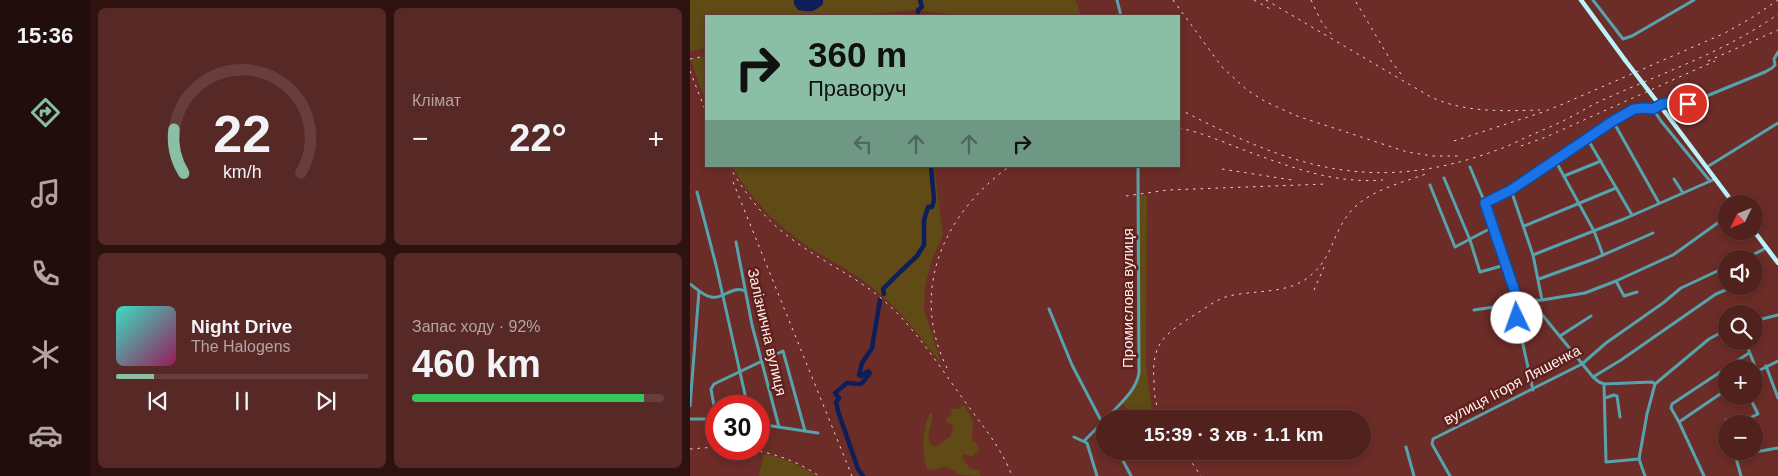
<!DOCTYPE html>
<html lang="uk">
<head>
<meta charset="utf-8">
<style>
  body { margin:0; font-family:Helvetica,sans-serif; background:#572926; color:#f1f3f6; height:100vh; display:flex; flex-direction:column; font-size:19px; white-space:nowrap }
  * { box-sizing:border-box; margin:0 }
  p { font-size:16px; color:#b4a3a4 }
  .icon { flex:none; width:28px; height:28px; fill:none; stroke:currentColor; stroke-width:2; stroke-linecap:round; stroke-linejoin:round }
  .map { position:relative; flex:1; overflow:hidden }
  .side { display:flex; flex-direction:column; gap:8px; padding:8px; background:#2d1210; width:600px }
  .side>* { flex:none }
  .guide { position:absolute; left:15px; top:15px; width:475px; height:152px; border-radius:0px; box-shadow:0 2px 8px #0003,0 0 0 1px #673e3b; background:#8abfa5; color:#111; overflow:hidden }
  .needle { width:32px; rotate:227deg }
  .fabs { position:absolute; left:1028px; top:195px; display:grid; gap:10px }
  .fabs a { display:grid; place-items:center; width:45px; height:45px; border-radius:50%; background:#51211d; box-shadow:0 2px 8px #0003,0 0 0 1px #673e3b; font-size:25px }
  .speed { position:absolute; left:15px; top:395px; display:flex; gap:10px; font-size:25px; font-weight:700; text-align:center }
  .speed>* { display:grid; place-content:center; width:65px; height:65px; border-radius:50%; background:#51211d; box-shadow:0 2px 8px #0003,0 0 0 1px #673e3b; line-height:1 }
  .speed .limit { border:8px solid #d22; background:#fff; color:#111 }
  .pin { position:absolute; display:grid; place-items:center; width:42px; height:42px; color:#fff; margin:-21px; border:2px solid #fff; border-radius:50%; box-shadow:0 1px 5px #0007 }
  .me { position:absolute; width:55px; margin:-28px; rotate:357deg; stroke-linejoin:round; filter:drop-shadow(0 0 4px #0008) }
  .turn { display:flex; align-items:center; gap:18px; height:105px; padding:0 20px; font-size:22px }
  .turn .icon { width:65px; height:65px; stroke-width:2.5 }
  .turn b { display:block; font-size:35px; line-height:42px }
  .lanes { display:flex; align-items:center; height:48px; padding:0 20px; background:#0003; justify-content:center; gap:25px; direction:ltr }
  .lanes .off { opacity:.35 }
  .big { font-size:38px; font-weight:800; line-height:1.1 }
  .side .widget { flex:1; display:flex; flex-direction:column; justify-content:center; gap:8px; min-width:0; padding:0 18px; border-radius:8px; background:#572926 }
  .side .dial { align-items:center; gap:0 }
  .dial svg { height:130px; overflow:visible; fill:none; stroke:#673e3b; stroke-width:7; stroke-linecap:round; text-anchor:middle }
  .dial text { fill:#f1f3f6; stroke:none }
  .song { display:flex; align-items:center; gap:15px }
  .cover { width:60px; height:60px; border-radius:8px; background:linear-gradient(135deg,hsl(170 70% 55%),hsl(330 70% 35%)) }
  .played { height:5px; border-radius:2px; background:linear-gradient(90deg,#8abfa5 15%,#673e3b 15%) }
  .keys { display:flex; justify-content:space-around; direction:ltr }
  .heat { display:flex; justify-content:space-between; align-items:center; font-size:28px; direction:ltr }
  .charge { height:8px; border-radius:4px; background:linear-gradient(90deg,#34c759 92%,#673e3b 0) }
  .side .tiles { flex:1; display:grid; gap:8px; grid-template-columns:repeat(2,1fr) }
  .trip { position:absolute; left:406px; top:410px; width:275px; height:50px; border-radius:25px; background:#51211d; box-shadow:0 2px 8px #0003,0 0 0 1px #673e3b; font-weight:800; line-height:50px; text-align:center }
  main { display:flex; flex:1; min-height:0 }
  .menu { display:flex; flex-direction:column; width:90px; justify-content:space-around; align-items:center; background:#200d0c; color:#b4a3a4 }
  .menu .icon { width:35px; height:35px }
  .menu .selected { color:#8abfa5 }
  .menu b { font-size:22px; color:#f1f3f6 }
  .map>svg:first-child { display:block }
</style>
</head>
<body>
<main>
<nav class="menu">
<b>15:36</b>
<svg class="icon selected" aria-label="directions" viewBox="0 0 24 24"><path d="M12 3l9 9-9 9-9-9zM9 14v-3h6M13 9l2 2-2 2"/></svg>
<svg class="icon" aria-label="music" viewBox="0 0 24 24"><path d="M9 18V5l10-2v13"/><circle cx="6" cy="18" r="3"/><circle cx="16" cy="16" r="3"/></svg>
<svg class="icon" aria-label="phone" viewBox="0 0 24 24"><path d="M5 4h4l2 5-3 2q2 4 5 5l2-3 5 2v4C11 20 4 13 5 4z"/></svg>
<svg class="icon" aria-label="climate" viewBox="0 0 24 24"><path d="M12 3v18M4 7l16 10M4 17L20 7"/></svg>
<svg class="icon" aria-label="car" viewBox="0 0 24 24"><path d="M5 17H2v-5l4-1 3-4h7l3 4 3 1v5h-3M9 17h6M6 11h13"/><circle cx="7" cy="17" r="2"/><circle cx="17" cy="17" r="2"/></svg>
</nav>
<section class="side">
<div class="tiles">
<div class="widget dial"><svg viewBox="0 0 100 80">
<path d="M14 69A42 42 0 1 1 86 69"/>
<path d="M14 69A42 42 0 0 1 8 42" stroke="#8abfa5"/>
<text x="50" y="56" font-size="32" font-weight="700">22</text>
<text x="50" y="72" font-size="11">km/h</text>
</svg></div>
<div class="widget"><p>Клімат</p>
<div class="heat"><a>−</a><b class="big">22°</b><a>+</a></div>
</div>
<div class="widget">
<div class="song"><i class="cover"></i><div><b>Night Drive</b><p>The Halogens</p></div></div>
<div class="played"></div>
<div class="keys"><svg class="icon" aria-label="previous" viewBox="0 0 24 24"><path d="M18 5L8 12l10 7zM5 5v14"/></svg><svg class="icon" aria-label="pause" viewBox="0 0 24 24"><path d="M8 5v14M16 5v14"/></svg><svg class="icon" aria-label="next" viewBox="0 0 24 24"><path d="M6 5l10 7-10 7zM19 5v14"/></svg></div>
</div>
<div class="widget"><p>Запас ходу · 92%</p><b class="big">460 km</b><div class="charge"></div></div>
</div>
</section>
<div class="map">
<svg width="1088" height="476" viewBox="0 0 1088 476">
  <rect width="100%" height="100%" fill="#6c2c27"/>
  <g fill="#604b16">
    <path d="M0 0H386L391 16H277L223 10 164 16H16V48L0 51Z"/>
    <path d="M16 56V104L1 59Z"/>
    <path d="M42 166H244L253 235 242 259 235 286 234 309 251 363C229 336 208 306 179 285 156 267 128 255 105 237 79 218 58 195 42 166Z"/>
    <path d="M450 195 457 196 456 365 463 419H443L432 402 439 394 449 373Z"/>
    <path d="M274 405 283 422 282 441 287 444 290 449 282 456 273 454 272 457 279 468 289 471 291 476 271 475 255 466 247 469 237 470C232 450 232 434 239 414L242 412C245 423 233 435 242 446L245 447 261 436 263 425 257 423 255 419 261 416 262 409H267Z"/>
    <path d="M74 454C94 458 110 465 127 476H69Z"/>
  </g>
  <path fill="#0d1e5a" d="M104 0H133V4C123 13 121 12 108 10L104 4Z"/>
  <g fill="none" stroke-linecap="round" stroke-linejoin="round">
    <g stroke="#0d1e5a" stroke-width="4.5">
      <path d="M228 12V10L232 7 230 0"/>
      <path d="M194 294 193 289 210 272 227 256 232 248 234 245V220L238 207H242L244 200 241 166"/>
      <path d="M173 476 168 469 148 411 146 402 149 398 145 393 157 383C176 384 168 387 180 373L178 371 171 376 169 375 172 363 182 348 190 300"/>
    </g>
    <g stroke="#57a3ad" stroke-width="3">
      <path d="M427 0 431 16"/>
      <path d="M903 0 933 39 942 36 1004 0"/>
      <path d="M963 109 972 103H978L985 109 1075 72 1082 68 1085 65 1084 59 1088 52"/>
      <path d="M963 109 971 121 1020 181"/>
      <path d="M923 121 969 203"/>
      <path d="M897 138 942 215"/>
      <path d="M865 160 904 231 913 255"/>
      <path d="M780 167 795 203 828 301"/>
      <path d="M1017 167 1088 123"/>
      <path d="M874 176 911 161"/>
      <path d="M754 178 780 240 790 272 815 265"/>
      <path d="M984 179 993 193"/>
      <path d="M740 185 765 247 803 227"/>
      <path d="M821 190 843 255 852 300"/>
      <path d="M7 192 26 265 56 399"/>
      <path d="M795 203 821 190 923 121 944 109 955 108 963 109"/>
      <path d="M834 226 926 188"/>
      <path d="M46 242 62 325 89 427"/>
      <path d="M843 255 934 219 1025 179"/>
      <path d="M1055 259 1076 248"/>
      <path d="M849 279 904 259 963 233"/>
      <path d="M926 281 934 296 947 292"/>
      <path d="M0 284C6 288 13 296 21 297 33 300 42 285 55 291"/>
      <path d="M841 301 903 377 909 382 914 384 916 462 949 459"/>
      <path d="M824 304 843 390"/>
      <path d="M359 309 382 365 415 428"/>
      <path d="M784 310 824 304 828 301 852 300 895 293 926 281 983 255 1036 217"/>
      <path d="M1064 321 1088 315"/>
      <path d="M870 336 901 316"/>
      <path d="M1055 341 1067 371"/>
      <path d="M1076 366 1088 398"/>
      <path d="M1064 373 1088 361"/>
      <path d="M903 377 931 360 1026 294 1045 286"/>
      <path d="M914 384 962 382 965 384"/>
      <path d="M915 398 924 395 927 396 930 417"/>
      <path d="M0 406 9 291"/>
      <path d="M26 417 21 389 24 384 93 351 115 431"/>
      <path d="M0 419H26"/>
      <path d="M416 419C428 405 446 392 449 373L448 166"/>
      <path d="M1036 420 1037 424"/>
      <path d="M989 422 981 408 982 404 1059 353"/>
      <path d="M69 424 128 433"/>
      <path d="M1047 424 1068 414 1059 396"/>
      <path d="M384 437 397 443 407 476"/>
      <path d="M395 440 415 420"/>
      <path d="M716 447 724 476"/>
      <path d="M428 451 441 476"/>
      <path d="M1044 451 1051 476"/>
      <path d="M1046 458 1059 453 1088 448"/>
      <path d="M760 476 742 444 743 439 892 364 916 343 973 303 991 288 1036 267"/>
      <path d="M955 476 949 459 957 414 965 384 1019 339 1036 330"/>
      <path d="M1014 476 989 422 1036 390"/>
    </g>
    <g stroke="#bbf3fb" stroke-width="4.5">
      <path d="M891 0 935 60"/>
      <path d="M975 112 1044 204"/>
      <path d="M1064 231 1088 263"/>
    </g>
    <g stroke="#ebd3d1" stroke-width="1" stroke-dasharray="2.5 5" stroke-linecap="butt">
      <path d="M483 0 532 67 557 90 576 102 607 116 717 152 743 156H772"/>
      <path d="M564 0 582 10"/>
      <path d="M576 0 739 96C773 113 813 111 850 110"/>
      <path d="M621 0 632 23 643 36"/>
      <path d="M666 2 701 61 714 78"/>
      <path d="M0 59 16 56"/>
      <path d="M1018 61 1088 30"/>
      <path d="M0 71 16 112"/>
      <path d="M489 109C603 168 684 196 810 149 819 146 828 141 837 137 850 131 863 126 875 120 889 113 901 105 915 99 972 73 1037 51 1088 14"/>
      <path d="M489 128C510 132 531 141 551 149 598 166 642 184 693 180"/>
      <path d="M764 141 853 112 873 104 1035 33 1063 17 1088 0"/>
      <path d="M831 146 856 137 1025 61"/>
      <path d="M39 166C56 195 76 221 103 240 130 260 160 274 186 294 221 322 245 360 271 396 289 422 311 446 322 476"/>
      <path d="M532 169 602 180"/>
      <path d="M43 182 162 476"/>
      <path d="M436 196 478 190 636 184"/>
      <path d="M624 290 635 265"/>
      <path d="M257 368C219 291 253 214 320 166"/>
      <path d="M472 419C466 407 464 396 464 382 461 342 475 334 506 314 517 307 527 299 539 296 564 290 594 294 616 279 641 261 640 242 655 219 672 192 708 184 736 174"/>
      <path d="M0 449 26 447"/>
      <path d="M55 449C82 452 107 461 129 476"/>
      <path d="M494 451 511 476"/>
    </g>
    <path stroke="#bbf3fb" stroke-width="4.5" d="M935 60 975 112"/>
  </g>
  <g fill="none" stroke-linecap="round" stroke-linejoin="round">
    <defs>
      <path id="route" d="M827 318 824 304 828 301 795 203 821 190 923 121 944 109 955 108 963 109 972 104 978 103 985 109 998 104"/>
    </defs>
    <use href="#route" stroke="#114b97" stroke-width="12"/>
    <use href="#route" stroke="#1a73e8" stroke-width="9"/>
  </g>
  <g text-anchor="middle" stroke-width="5" stroke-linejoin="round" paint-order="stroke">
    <g font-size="15" fill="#ffeeec" stroke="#60211d">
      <text transform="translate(438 298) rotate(-90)" y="5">Промислова вулиця</text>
      <text transform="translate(77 332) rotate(77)" y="5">Залізнична вулиця</text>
      <text transform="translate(822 385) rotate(-28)" y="5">вулиця Ігоря Ляшенка</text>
    </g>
  </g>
</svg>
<div class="fabs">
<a><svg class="needle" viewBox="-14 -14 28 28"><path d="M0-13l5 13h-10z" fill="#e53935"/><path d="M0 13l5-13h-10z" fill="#b4a3a4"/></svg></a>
<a><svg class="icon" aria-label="sound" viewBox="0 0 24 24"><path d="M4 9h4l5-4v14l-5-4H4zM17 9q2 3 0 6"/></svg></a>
<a><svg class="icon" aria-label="search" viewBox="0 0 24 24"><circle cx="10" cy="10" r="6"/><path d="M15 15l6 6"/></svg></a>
<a>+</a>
<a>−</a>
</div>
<div class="speed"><div class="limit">30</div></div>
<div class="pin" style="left:998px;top:104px;background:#d93025"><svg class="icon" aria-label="arrive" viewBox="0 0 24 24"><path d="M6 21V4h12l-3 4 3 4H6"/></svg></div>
<svg class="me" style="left:827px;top:318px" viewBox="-20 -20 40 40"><circle r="19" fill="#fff"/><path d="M0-13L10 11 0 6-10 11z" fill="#1a73e8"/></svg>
<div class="trip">15:39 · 3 хв · 1.1 km</div>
<div class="guide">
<div class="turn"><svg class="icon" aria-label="right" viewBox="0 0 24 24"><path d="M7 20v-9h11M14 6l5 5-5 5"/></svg><div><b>360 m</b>Праворуч</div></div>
<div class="lanes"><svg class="icon off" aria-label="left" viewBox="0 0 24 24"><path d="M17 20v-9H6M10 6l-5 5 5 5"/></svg><svg class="icon off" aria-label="ahead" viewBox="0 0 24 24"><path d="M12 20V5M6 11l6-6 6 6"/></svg><svg class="icon off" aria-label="ahead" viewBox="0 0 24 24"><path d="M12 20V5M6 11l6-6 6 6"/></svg><svg class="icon" aria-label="right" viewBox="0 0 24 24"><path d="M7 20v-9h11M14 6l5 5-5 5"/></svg></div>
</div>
</div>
</main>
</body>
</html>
